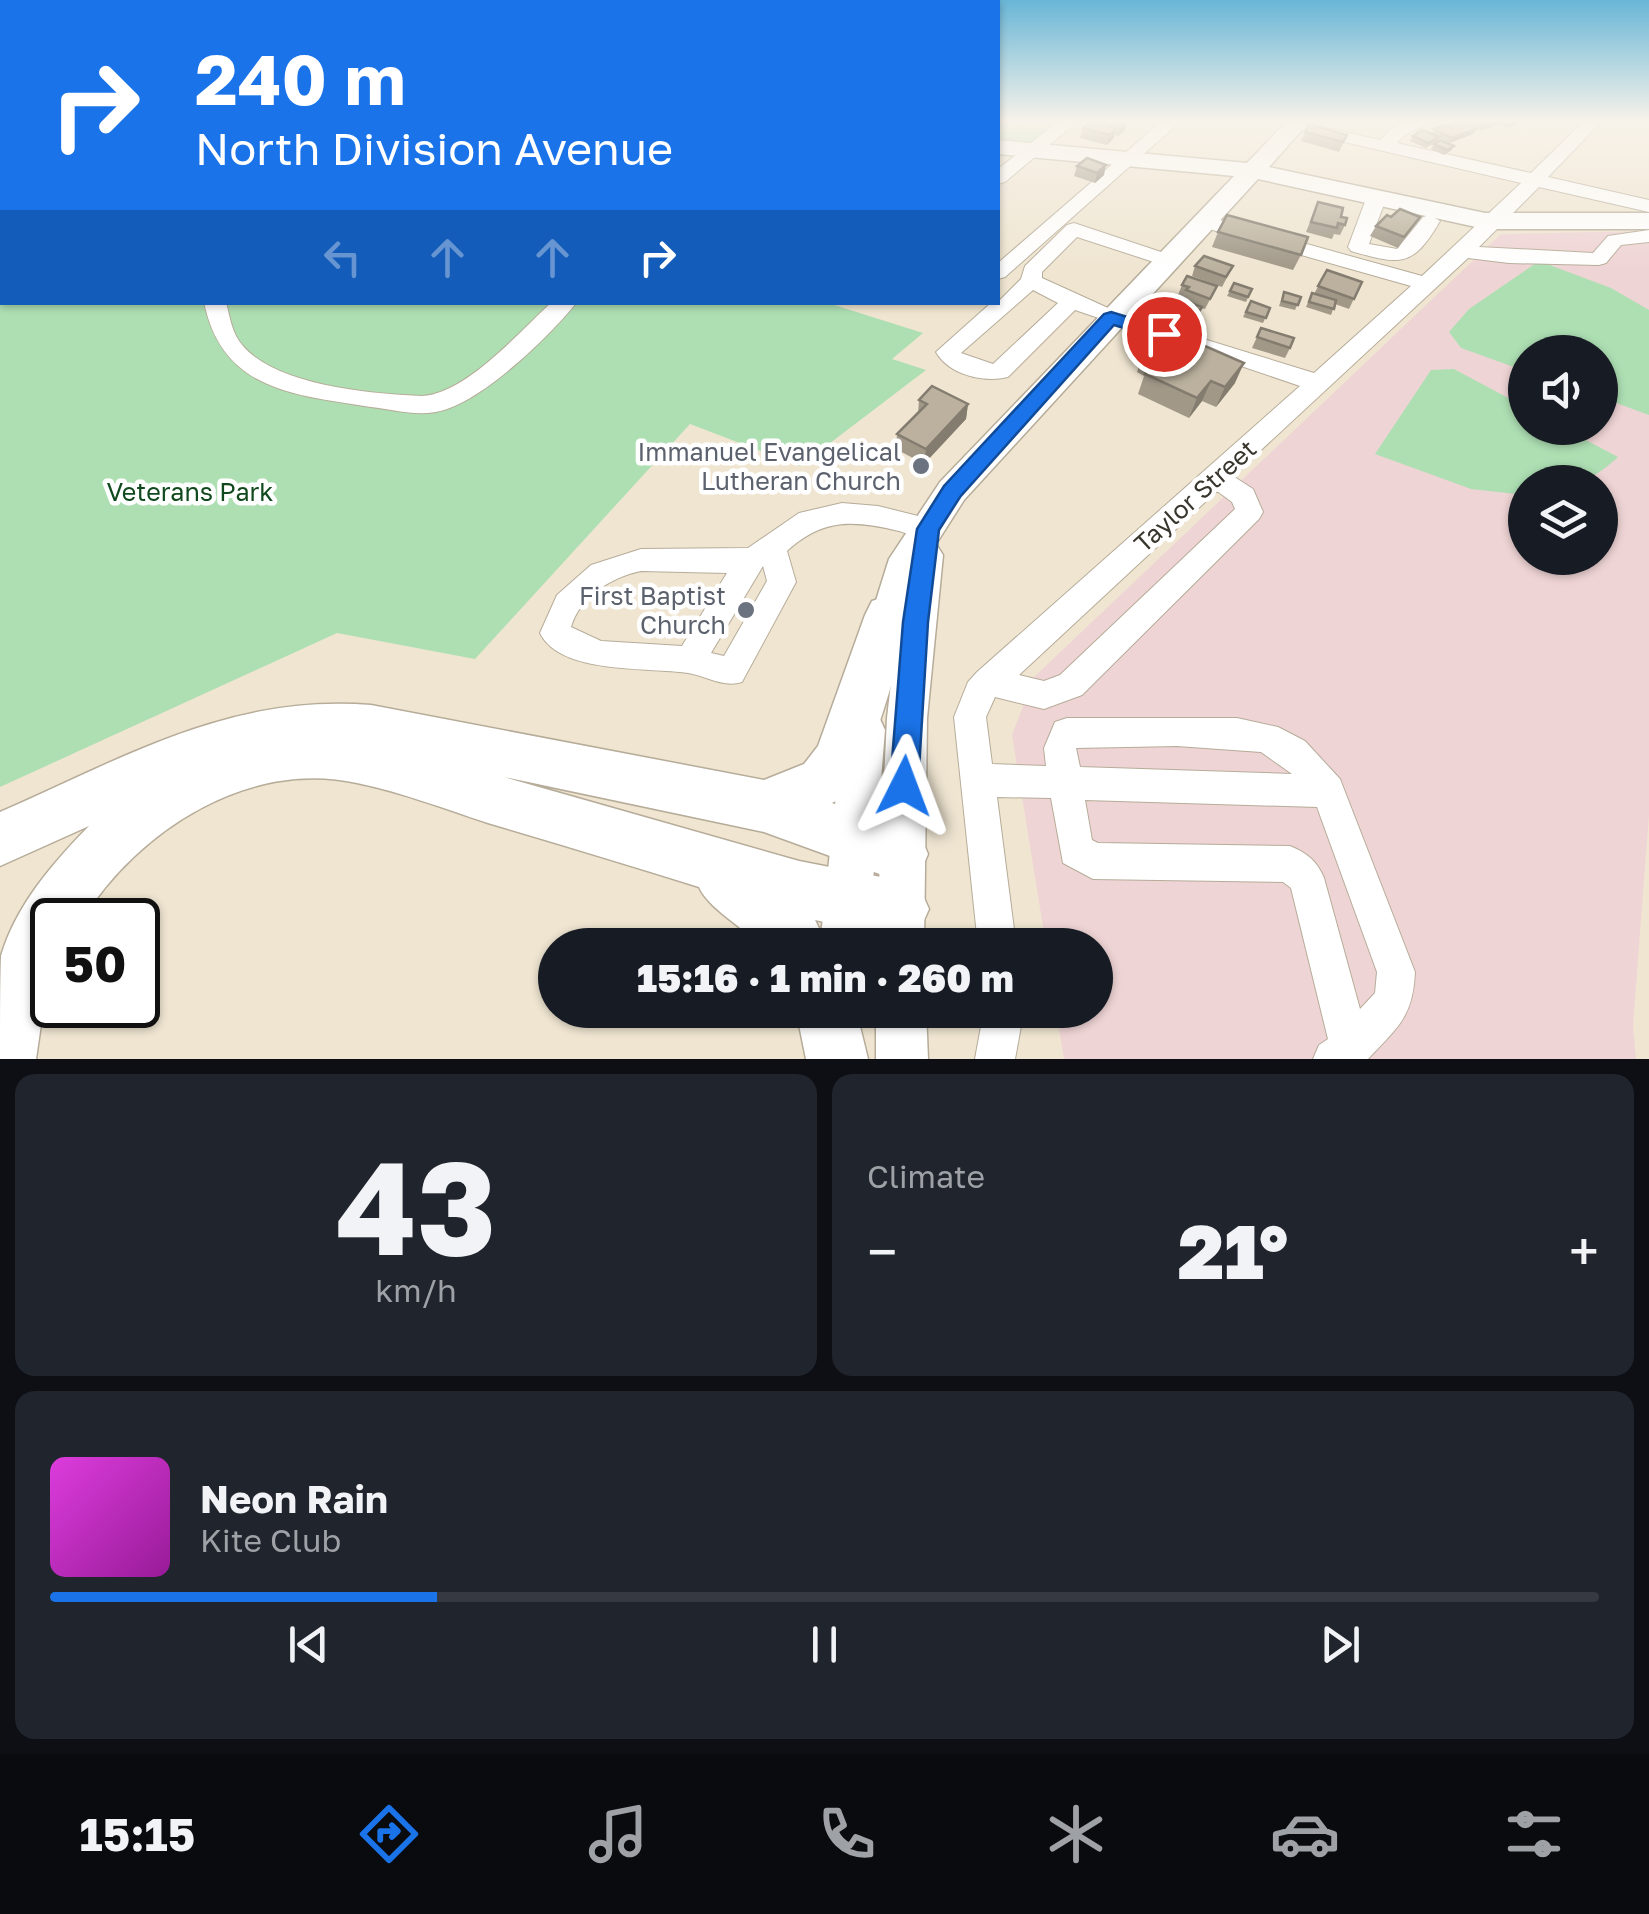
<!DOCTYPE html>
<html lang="en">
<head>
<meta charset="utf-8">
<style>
  body { margin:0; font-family:"Golos Text",sans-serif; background:#20242c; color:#f1f3f6; height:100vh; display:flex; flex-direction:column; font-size:38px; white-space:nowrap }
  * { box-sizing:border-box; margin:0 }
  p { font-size:32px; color:#9ea1a6 }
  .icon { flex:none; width:55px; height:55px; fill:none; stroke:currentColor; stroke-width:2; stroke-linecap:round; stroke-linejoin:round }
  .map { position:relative; height:1059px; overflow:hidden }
  .details { display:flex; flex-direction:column; gap:15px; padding:15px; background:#0d0f14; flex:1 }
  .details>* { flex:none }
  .top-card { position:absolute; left:0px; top:0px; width:1000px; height:305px; box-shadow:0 2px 8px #0004; background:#1a73e8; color:#fff; overflow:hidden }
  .buttons { position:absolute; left:1508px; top:335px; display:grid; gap:20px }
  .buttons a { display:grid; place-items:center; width:110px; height:110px; border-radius:50%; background:#171b24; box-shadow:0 2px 8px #0004; font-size:50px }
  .speed { position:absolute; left:30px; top:898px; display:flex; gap:20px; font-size:50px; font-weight:700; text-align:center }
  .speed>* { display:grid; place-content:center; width:130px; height:130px; border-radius:50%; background:#171b24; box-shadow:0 2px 8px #0004; line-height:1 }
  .speed .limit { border:5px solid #111; border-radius:15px; background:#fff; color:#111 }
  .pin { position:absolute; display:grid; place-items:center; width:85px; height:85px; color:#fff; margin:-42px; border:5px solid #fff; border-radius:50%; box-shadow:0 2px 10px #0007 }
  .me { position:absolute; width:110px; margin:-55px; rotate:3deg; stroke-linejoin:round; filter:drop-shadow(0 0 8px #0008) }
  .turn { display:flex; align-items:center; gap:35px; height:210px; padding:0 30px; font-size:45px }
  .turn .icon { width:130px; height:130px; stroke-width:2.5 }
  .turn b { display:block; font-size:70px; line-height:85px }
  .lanes { display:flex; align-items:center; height:95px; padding:0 30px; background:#0003; justify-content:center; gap:50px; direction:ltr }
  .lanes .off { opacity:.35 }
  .big { font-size:75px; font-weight:800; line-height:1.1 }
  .details .tile { flex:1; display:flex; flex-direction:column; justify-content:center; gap:15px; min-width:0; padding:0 35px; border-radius:20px; background:#20242c }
  .details .dial { align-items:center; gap:0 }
  .dial b { font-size:130px; line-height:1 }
  .song { display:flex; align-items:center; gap:30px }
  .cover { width:120px; height:120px; border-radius:15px; background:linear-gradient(135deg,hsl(300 70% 55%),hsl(300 70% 35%)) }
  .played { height:10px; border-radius:5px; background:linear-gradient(90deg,#1a73e8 25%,#363941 25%) }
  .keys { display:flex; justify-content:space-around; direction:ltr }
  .heat { display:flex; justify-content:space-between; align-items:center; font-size:55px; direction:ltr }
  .details .tiles { flex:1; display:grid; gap:15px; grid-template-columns:1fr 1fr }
  .tile:last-child { grid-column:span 2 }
  .trip { position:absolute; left:538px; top:928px; width:575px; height:100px; border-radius:50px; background:#171b24; box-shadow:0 2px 8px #0004; font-weight:800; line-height:100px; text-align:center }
  .tabs { display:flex; height:160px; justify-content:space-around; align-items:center; background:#090b0e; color:#9ea1a6 }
  .tabs .icon { width:70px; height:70px }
  .tabs .on { color:#1a73e8 }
  .tabs b { font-size:45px; color:#f1f3f6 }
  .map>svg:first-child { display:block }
</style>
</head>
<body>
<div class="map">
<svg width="1649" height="1059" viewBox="0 0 1649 1059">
  <rect width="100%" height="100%" fill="#efe5d1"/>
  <path fill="#efd4d5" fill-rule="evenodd" d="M1649 231V814L1633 1026 1636 1059H1064L1056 1010H1095V945H1046L1012 735 1034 677 1501 234ZM1525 352H1600V428H1525ZM1525 482H1600V558H1525Z"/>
  <g fill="#aedfb3">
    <path d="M0 121 2 302 828 303 923 333 892 359 926 370 800 466 690 424 475 659 337 633 0 787Z"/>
    <path d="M998 121H1059L1030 143 998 139Z"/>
    <path d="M1539 261 1611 288 1649 310V415L1600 397V352H1525V371L1461 348 1449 332 1469 309Z"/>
    <path d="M1454 369 1525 407V428H1563L1618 457C1582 490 1571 482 1525 482V495L1471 489 1375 454 1431 370Z"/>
  </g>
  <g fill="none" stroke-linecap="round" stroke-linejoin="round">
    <defs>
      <g id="minor">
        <rect x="0" y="121" width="2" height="7"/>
        <path d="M1059 121H1078L1005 182 998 184V169Z"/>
        <path d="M1162 121H1181L1005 277 998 279V263Z"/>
        <path d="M1410 121H1435L1406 134 1397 143 1531 173 1584 121H1602L1548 177 1649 200V212L1539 187 1479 247 1593 253 1608 236 1649 230V242L1621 245 1606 263 1599 265 1509 263 1468 258 1233 476 1253 489 1263 512 1259 519 1082 695 1044 709 995 697 986 717 992 764 1046 766 1044 748 1055 722 1067 718H1237L1278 727 1305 741 1340 779 1415 972C1413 1017 1398 1027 1368 1059H1313L1319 1045 1328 1039 1291 888 1283 882 1093 879 1063 863 1051 798 997 797 1016 945H978L954 717 968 682 977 672 1300 386 1075 310 1008 377C984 383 949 375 936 352L992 302H998L1021 279 1025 266 1067 225 1074 223 1173 256 1176 260 1166 266 1077 237 1042 272V278L1119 313 1314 373 1411 286 1195 225 1192 221 1202 215 1422 276 1521 183 1310 134 1301 129 1310 124 1380 140 1394 126ZM1033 290 1058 303 993 364 961 353ZM1217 491 1232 502 1235 509 1060 675 1044 681 1019 675ZM1177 746 1261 752 1292 774 1080 767 1076 748ZM1085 800 1317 807 1377 972 1375 993 1360 1009 1324 878C1317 861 1307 853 1290 846L1098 843 1092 840Z"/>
        <path d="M1376 193 1386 199 1369 244 1397 249 1423 217 1430 215 1440 221C1413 268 1400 265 1351 251L1348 247 1366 199Z"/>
        <path d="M204 302H226C230 318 232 334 243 346 277 386 372 394 422 396 466 394 520 331 552 302H577C549 337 488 395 447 409 422 418 396 410 371 407 295 395 222 391 204 302Z"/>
        <path d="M842 503 878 506 938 521 942 529 938 537C924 541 913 535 899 531 854 520 823 518 787 551L796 582 742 682C723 688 707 676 688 673 650 667 560 675 540 633L557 595 591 565 641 549 748 548 799 513ZM763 566 767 581 724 656 711 653ZM641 571 727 573 682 646 601 641 571 627C580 596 612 577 641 571Z"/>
        <path d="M984 1010H1024L1015 1059H975Z"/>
      </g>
      <g id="major">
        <path d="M1287 121H1310L1269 167 1485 213H1649V229H1485L1258 179 964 500 936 544 943 555 927 718 924 945H876L887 718 894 657 881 662 867 657 862 645 889 559 940 482 1234 176 998 154V140L1247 163Z"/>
        <path d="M864 711 879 717 885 730 868 945H820L843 730 849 717Z"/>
        <path d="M876 1010H926L928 1059H876Z"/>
      </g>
      <g id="highway">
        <path d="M888 596 904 601 911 615C898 656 870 787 832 803L920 835 928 854 920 873 902 881 920 889 929 909 920 929 900 938 815 920 827 945H759C742 926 708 908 699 887 629 865 559 844 488 823 445 809 401 792 357 783 249 759 138 830 82 920H52V976L45 997 36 1059H0C0 1030 0 983 1 956 16 905 53 863 89 826L0 866V812C126 757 230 694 371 705L764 780 804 764 818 746 865 615 872 601ZM504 777 764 832 896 880 799 861Z"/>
        <path d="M796 1010H856L868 1059H806Z"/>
      </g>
    </defs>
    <use href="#minor" stroke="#b6ac99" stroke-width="2"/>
    <use href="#major" stroke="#b6ac99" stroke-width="3"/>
    <use href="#highway" stroke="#b6ac99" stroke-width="3"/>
    <use href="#minor" fill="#fff" fill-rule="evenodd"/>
    <use href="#major" fill="#fff" fill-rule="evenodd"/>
    <use href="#highway" fill="#fff" fill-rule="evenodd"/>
  </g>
  <g fill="#a19888">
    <path d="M1094 121H1128L1125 130 1118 136 1115 135 1107 145 1080 138 1083 128Z"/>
    <path d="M1471 121H1519L1516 125 1506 128 1497 123 1495 126 1481 130 1469 123Z"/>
    <path d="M1449 125 1473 134 1449 143 1439 137 1436 142 1426 148 1410 141 1413 136 1432 134 1434 129 1448 126Z"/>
    <path d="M1305 132 1347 135 1339 152 1301 141Z"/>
    <path d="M1434 144 1454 146 1451 151 1444 155 1431 149Z"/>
    <path d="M1077 166 1104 175 1095 183 1074 176Z"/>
    <path d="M1318 202 1341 217 1345 225 1340 235 1334 234 1332 239 1306 232Z"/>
    <path d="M1391 217H1420L1398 248 1370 236 1376 226Z"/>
    <path d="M1218 232 1301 255 1293 270 1212 247Z"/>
    <path d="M1195 266H1233L1222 287 1192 276Z"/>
    <path d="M1327 270 1362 282 1349 309 1335 304 1331 315 1306 307 1312 293 1314 294Z"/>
    <path d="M1234 283 1252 289 1246 302 1227 296Z"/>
    <path d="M1182 285 1217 286 1205 309 1201 308 1191 328 1156 316 1160 306 1183 301 1184 297 1178 295Z"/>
    <path d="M1284 292 1301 297 1295 310 1279 306Z"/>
    <path d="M1251 301 1270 308 1263 323 1243 317Z"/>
    <path d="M1261 328 1290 348 1285 358 1252 348Z"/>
    <path d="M1144 352 1235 383 1216 407 1202 401 1189 418 1138 394 1144 376 1137 372Z"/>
    <path d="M919 400 968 404 966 419 924 464 896 449 897 434 918 414Z"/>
  </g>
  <g fill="#837c6f">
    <path d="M1128 121 1125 130 1118 136 1120 126Z"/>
    <path d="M1498 121 1495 126 1481 130 1484 125Z"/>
    <path d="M1511 121H1519L1516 125 1506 128Z"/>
    <path d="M1116 128 1114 138 1107 145 1110 135Z"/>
    <path d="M1476 129 1473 134 1449 143 1452 138Z"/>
    <path d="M1106 165 1104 175 1095 183 1097 173Z"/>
    <path d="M1244 363 1235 383 1216 407 1225 387Z"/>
    <path d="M1211 381 1202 401 1189 418 1197 398Z"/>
    <path d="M968 404 966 419 924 464 926 449Z"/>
  </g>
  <g fill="#bbb19e" stroke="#837c6f" stroke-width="2.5">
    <path d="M1090 121 1116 128 1110 135 1083 128Z"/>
    <path d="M1103 121H1127L1120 126Z"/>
    <path d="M1461 121 1476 129 1452 138 1434 129 1445 125 1451 128 1449 125Z"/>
    <path d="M1476 121H1498L1484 125Z"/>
    <path d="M1309 124 1347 135 1343 142 1305 132Z"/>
    <path d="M1422 130 1439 137 1428 143 1413 136Z"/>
    <path d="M1440 140 1454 146 1447 150 1434 144Z"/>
    <path d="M1087 158 1106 165 1097 173 1077 166Z"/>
    <path d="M1318 202 1343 208 1341 217 1347 218 1345 225 1338 223 1337 228 1311 222Z"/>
    <path d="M1400 209 1420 217 1404 237 1376 226 1387 215 1391 217Z"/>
    <path d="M1227 215 1308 237 1301 255 1218 232Z"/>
    <path d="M1204 256 1233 266 1226 277 1195 266Z"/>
    <path d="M1327 270 1362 282 1354 299 1318 286Z"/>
    <path d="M1187 276 1217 286 1210 299 1186 290 1189 287 1182 285Z"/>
    <path d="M1234 283 1252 289 1248 297 1230 291Z"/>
    <path d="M1284 292 1301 297 1298 305 1282 301Z"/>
    <path d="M1312 293 1336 300 1334 309 1309 302Z"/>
    <path d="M1167 295 1202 307 1195 318 1160 306Z"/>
    <path d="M1251 301 1270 308 1266 318 1246 312Z"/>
    <path d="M1261 328 1294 338 1290 348 1257 337Z"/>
    <path d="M1166 329 1244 363 1225 387 1211 381 1197 398 1145 374 1159 359 1144 352Z"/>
    <path d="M932 386 968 404 926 449 897 434 927 404 919 400Z"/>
  </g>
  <linearGradient id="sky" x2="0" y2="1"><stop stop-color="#69b6d7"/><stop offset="0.45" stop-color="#f8f3ea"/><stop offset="1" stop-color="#f8f3ea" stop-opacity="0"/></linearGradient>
  <rect width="1649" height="269" fill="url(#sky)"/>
  <path fill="#1a73e8" stroke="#114b97" stroke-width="2.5" d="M1111 312 1170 330 1173 334 1164 340 1114 325 960 497 939 530 928 622 918 786 914 795 904 799 894 795 890 786 903 622 917 529 944 486 1104 314Z"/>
  <g fill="#6b7280" stroke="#fff" stroke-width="4">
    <circle cx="921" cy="466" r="10"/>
    <circle cx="746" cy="610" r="10"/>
  </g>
  <g text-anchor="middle" stroke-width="9" stroke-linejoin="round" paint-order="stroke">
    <g font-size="25" fill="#5b616d" stroke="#fff" text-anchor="end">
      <text x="901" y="461">Immanuel Evangelical<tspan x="901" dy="29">Lutheran Church</tspan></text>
      <text x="726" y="605">First Baptist<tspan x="726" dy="29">Church</tspan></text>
    </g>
    <g font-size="25" fill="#10491d" stroke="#fff">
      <text x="190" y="501">Veterans Park</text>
    </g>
    <g font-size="25" fill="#39362e" stroke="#fff">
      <text transform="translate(1195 496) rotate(-42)" y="9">Taylor Street</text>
    </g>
  </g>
</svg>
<div class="buttons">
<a><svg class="icon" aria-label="sound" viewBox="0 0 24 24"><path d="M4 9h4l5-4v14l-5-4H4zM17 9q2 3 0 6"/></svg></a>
<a><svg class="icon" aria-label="layers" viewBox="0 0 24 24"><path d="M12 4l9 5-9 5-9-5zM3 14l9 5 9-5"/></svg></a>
</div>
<div class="speed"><div class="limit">50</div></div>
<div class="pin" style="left:1164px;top:334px;background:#d93025"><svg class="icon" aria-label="arrive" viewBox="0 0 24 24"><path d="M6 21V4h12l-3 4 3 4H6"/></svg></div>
<svg class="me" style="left:904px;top:786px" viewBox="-20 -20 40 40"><path d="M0-17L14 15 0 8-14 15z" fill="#1a73e8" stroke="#fff" stroke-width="4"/></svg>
<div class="trip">15:16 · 1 min · 260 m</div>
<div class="top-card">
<div class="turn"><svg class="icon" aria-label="right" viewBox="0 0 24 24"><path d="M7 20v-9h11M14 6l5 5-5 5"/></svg><div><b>240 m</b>North Division Avenue</div></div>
<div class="lanes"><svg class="icon off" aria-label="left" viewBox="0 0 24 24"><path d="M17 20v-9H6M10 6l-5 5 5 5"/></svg><svg class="icon off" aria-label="ahead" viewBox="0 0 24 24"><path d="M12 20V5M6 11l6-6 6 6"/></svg><svg class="icon off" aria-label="ahead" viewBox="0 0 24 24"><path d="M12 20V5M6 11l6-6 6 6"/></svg><svg class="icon" aria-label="right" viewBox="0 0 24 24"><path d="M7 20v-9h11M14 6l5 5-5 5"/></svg></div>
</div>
</div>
<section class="details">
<div class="tiles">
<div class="tile dial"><b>43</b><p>km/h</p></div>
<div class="tile"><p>Climate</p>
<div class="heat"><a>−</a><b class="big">21°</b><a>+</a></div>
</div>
<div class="tile">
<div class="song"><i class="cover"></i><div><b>Neon Rain</b><p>Kite Club</p></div></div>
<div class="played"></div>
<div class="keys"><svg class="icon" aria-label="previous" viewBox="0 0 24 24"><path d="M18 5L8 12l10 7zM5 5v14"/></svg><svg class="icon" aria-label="pause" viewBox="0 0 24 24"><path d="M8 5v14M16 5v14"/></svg><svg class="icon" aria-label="next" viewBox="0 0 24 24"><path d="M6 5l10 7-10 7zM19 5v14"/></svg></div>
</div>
</div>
</section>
<nav class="tabs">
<b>15:15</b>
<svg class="icon on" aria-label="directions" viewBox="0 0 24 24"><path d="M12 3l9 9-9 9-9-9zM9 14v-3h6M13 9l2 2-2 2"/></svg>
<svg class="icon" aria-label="music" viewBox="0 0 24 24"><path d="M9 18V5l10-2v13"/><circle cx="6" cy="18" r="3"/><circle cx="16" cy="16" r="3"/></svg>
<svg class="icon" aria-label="phone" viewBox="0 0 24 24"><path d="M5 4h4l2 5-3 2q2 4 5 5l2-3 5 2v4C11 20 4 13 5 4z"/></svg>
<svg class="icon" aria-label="climate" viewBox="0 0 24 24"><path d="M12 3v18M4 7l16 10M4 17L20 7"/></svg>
<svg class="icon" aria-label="car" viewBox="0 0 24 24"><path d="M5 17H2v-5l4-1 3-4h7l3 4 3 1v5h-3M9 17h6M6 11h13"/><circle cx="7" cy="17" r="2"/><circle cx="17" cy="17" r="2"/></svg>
<svg class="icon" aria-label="filters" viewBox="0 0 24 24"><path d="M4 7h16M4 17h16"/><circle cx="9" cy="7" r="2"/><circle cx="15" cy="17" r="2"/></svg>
</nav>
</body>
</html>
